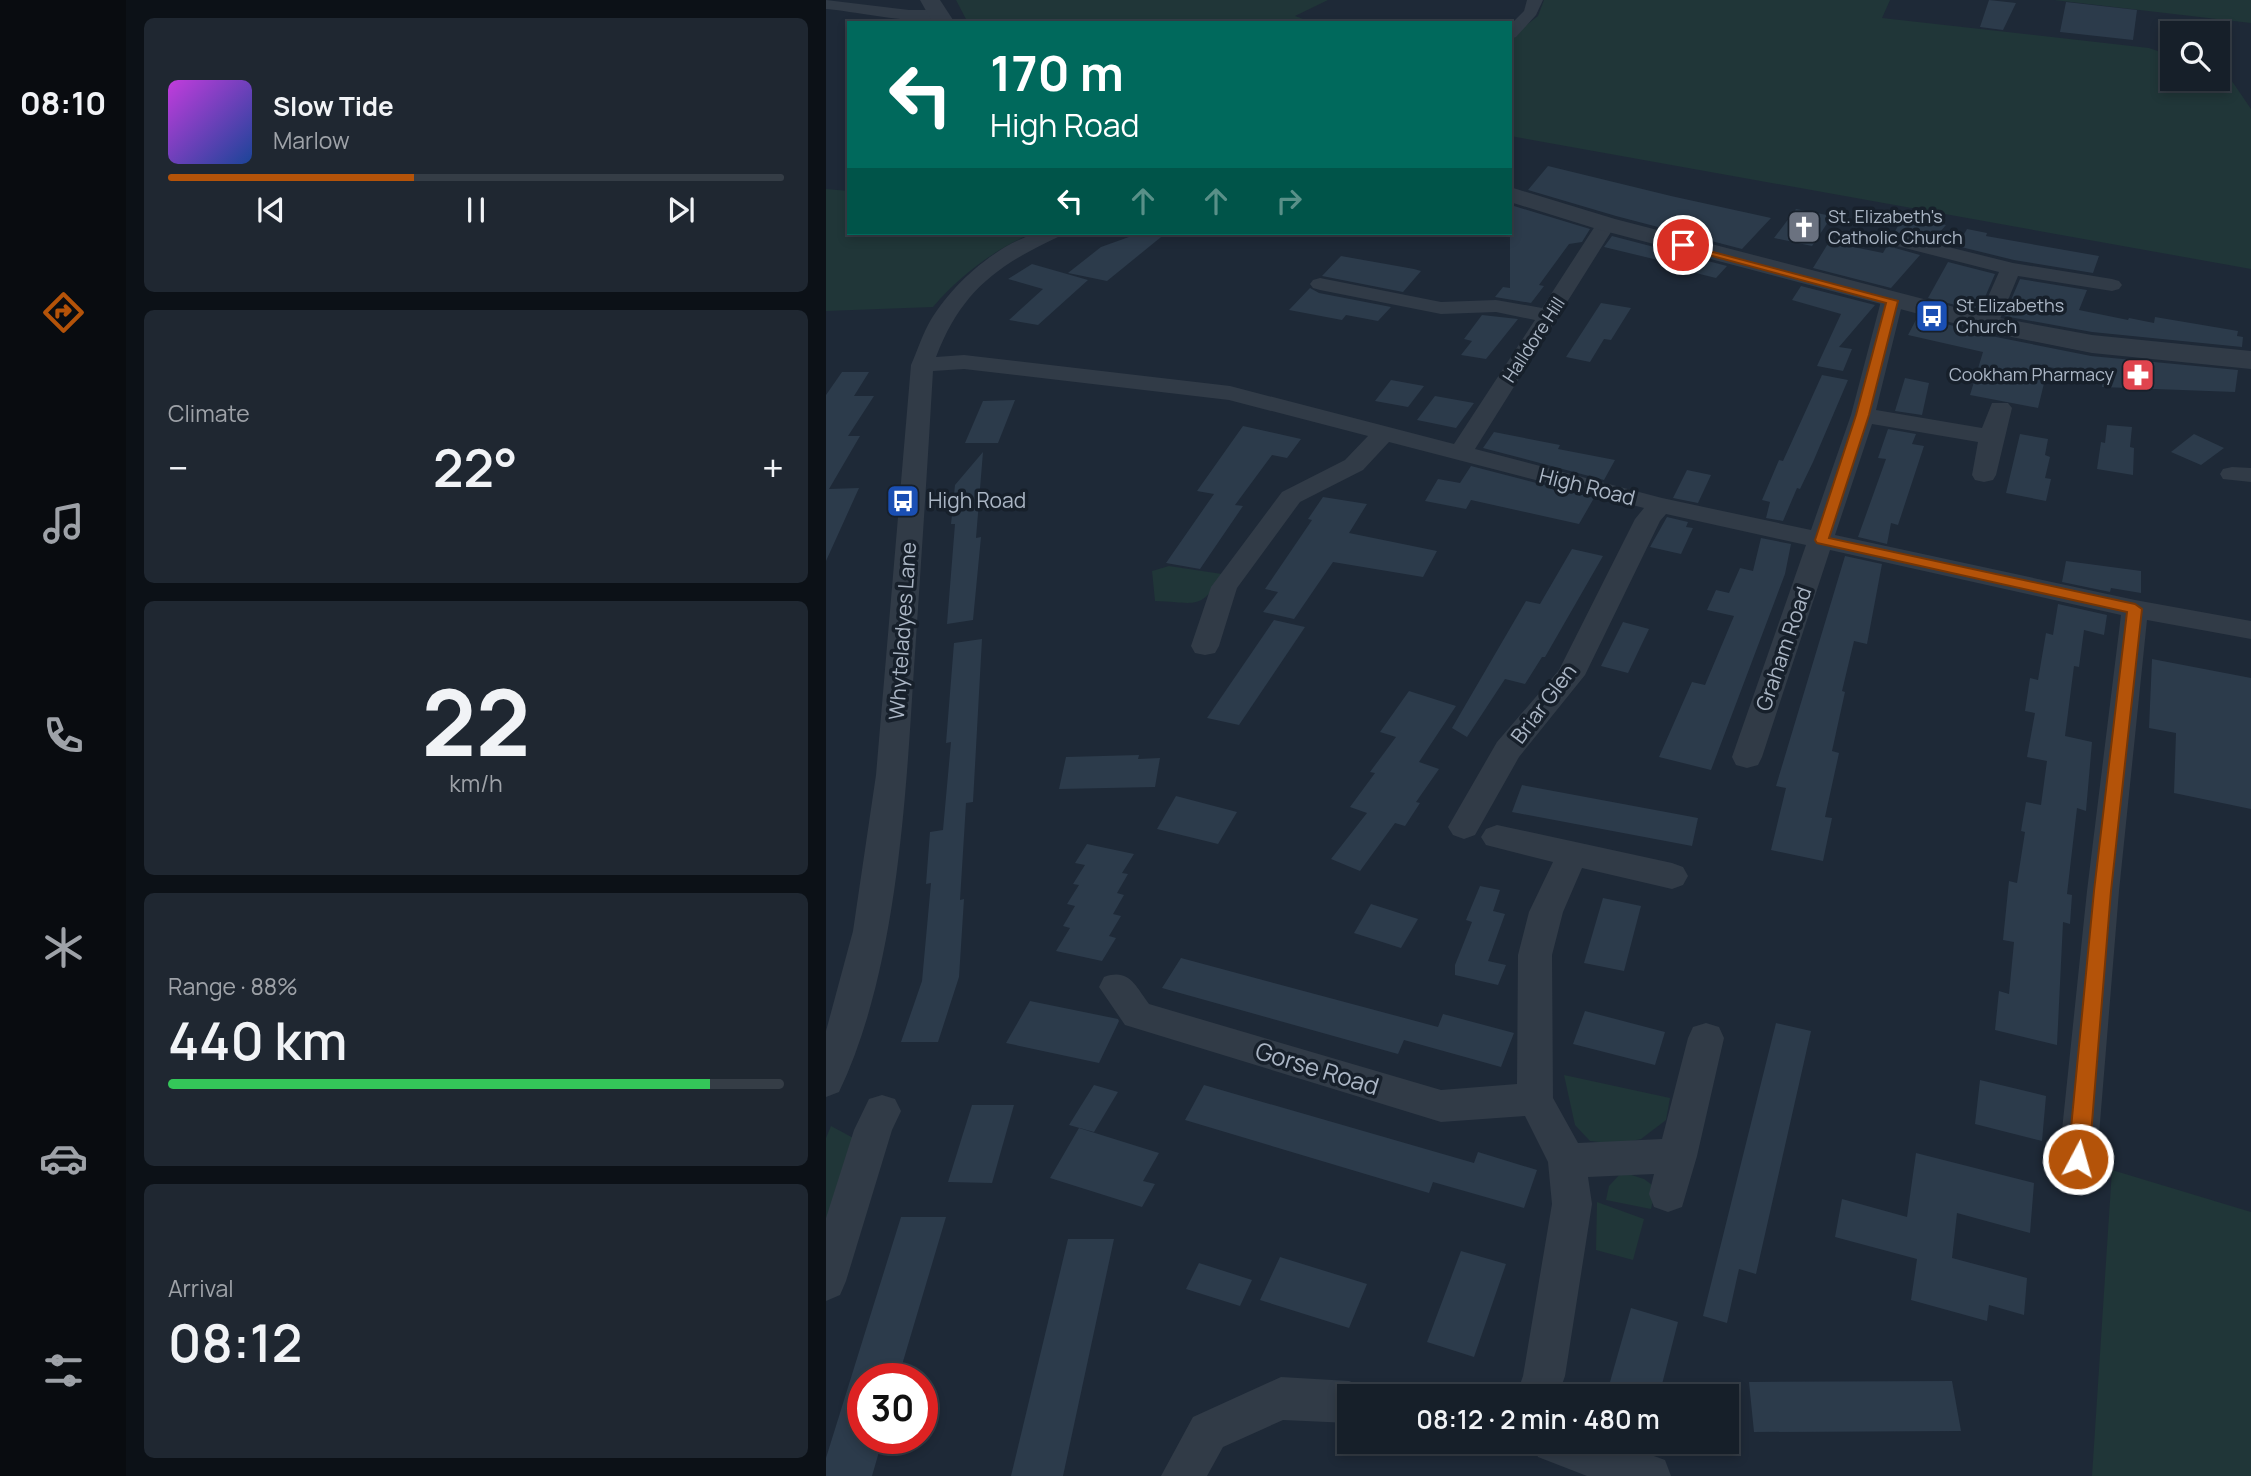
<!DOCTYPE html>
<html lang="en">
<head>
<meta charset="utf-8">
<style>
  body { margin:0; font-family:Manrope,sans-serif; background:#1f2731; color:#f1f3f6; height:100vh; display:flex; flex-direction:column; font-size:26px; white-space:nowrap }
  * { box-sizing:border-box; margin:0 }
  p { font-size:23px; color:#9ea2a8 }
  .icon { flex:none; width:38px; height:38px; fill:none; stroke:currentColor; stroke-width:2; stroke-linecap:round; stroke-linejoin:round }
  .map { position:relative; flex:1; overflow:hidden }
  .panel { display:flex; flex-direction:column; gap:18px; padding:18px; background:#0c1117; width:700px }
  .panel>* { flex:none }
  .top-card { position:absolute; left:21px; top:21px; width:665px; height:214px; border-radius:0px; box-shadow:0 4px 10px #0003,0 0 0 2px #353d46; background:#00695c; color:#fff; overflow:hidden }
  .controls { position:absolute; left:1334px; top:21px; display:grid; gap:14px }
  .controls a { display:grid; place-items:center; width:70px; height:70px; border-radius:0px; background:#161f29; box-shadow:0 4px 10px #0003,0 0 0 2px #353d46; font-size:35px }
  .speed { position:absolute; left:21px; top:1363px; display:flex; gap:14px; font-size:35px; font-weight:700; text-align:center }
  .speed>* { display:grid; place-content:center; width:91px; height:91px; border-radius:50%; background:#161f29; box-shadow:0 4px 10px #0003,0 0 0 2px #353d46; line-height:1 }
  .speed .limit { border:10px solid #d22; background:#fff; color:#111 }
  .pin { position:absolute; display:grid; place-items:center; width:60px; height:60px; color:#fff; margin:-30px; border:4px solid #fff; border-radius:50%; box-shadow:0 2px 7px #0007 }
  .me { position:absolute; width:77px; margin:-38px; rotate:6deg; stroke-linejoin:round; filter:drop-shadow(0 0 5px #0008) }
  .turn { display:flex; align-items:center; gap:24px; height:147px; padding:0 28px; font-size:32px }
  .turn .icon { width:91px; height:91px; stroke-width:2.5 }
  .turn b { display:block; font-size:49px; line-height:60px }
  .lanes { display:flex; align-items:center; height:66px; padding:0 28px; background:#0003; justify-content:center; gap:35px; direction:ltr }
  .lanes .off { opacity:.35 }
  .big { font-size:52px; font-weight:600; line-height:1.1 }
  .panel .card { flex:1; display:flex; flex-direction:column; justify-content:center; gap:10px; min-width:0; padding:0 24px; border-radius:10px; background:#1f2731 }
  .panel .dial { align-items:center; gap:0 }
  .dial b { font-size:91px; line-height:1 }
  .song { display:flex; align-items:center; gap:21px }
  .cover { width:84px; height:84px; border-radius:10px; background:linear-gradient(135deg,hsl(290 70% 55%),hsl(220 70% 35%)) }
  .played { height:7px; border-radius:4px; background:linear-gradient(90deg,#b45309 40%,#353d46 40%) }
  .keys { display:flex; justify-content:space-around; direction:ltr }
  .heat { display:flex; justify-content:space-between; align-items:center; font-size:38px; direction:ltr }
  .charge { height:10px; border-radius:5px; background:linear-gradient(90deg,#34c759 88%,#353d46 0) }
  .trip { position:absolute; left:511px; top:1384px; width:402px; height:70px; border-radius:0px; background:#161f29; box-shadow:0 4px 10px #0003,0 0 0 2px #353d46; font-weight:600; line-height:70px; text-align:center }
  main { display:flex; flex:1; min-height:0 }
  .dock { display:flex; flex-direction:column; width:126px; justify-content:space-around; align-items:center; background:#090c10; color:#9ea2a8 }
  .dock .icon { width:49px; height:49px }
  .dock .on { color:#b45309 }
  .dock b { font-size:32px; color:#f1f3f6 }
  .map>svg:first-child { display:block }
</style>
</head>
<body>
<main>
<nav class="dock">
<b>08:10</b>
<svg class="icon on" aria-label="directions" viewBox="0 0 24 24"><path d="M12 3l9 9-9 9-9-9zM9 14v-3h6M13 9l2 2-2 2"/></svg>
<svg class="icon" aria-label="music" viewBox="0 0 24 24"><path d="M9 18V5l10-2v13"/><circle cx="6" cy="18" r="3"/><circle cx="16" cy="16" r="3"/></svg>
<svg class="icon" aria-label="phone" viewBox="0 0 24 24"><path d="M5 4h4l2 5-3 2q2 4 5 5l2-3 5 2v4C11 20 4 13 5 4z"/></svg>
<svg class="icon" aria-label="climate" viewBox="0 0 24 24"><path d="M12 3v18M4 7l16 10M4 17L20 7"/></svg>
<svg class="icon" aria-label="car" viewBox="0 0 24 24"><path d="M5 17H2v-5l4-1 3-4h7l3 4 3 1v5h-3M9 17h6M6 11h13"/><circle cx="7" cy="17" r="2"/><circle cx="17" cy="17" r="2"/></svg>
<svg class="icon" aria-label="filters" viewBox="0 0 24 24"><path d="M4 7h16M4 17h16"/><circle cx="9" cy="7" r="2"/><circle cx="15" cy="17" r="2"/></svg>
</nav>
<section class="panel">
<div class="card">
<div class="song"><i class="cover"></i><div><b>Slow Tide</b><p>Marlow</p></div></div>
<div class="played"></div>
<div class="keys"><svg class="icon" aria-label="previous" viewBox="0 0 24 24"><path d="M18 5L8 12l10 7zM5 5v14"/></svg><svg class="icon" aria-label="pause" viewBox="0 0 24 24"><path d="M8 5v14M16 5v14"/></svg><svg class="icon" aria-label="next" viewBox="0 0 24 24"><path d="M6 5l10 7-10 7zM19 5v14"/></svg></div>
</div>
<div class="card"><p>Climate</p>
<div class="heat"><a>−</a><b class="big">22°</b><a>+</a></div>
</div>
<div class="card dial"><b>22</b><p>km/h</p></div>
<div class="card"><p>Range · 88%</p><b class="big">440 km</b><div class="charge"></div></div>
<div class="card"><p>Arrival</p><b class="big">08:12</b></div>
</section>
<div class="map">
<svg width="1425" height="1476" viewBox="0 0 1425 1476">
  <rect width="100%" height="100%" fill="#1e2937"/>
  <g fill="#203638">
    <path d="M130 0H502L469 16 488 23H142Z"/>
    <path d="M718 0H1064L1056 18 1323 48 1346 56V79H1391V67L1397 68 1425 109V269L684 136V38L712 16Z"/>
    <path d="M1228 0H1425V23Z"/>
    <path d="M0 189 23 191V233H206C167 251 134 275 107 307L0 311Z"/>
    <path d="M343 566 396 574C375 612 369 602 329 601L326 571Z"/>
    <path d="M738 1075 844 1098 840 1120 815 1139 792 1144 764 1141 749 1125Z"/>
    <path d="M5 1126 31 1140 0 1228V1138Z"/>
    <path d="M1286 1170 1425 1212V1476H1266Z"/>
    <path d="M796 1172 818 1179 830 1188 825 1209 780 1200 783 1186Z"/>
    <path d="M771 1202 818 1219 807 1260 770 1250Z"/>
  </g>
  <g fill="#2c3b4b">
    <path d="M1163 0 1190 3 1177 30 1154 27Z"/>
    <path d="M1240 2 1311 10 1307 40 1234 32Z"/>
    <path d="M722 166 845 196 945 218 916 249 790 216 702 190Z"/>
    <path d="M688 206 764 229 756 242 743 244 713 285 718 286 705 303 669 297 677 287 684 288V211Z"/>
    <path d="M970 209 1006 216 986 246 948 238Z"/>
    <path d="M1077 217 1120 225 1107 240 1079 233 1069 236 1065 242 1069 248 1094 255 1065 288 987 268 1003 242 1057 253Z"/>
    <path d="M1141 229 1161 233 1160 236 1273 256 1267 273 1188 260 1131 246Z"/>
    <path d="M314 233H340L281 281 242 273 275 247Z"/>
    <path d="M786 236 901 266 890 278 837 265 840 262 778 247Z"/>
    <path d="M515 256 588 269 595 271 577 292 496 276Z"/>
    <path d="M1122 262 1169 274 1153 311 1102 298Z"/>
    <path d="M206 264 262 280 212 325 183 320 217 289 182 279Z"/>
    <path d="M1194 279 1261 290 1253 310 1302 320 1303 318 1328 323 1329 317 1412 331 1411 336 1417 337 1416 347 1266 332 1178 316Z"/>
    <path d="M975 286 1049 305 1013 347 1026 349 1017 371 991 366 1015 314 966 300Z"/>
    <path d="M484 288 493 293 565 307 552 321 520 315 516 320 463 310Z"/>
    <path d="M775 303 805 308 785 340 778 339 764 362 740 357Z"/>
    <path d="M656 315 692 319 660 359 635 355 646 341 638 339Z"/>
    <path d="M1092 316 1160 335 1265 356 1412 370 1409 392 1276 387 1277 376 1222 367 1212 408 1144 395 1157 352 1082 335Z"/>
    <path d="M16 372H43L28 396H48L22 436H34L3 489 33 488 0 561V395Z"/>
    <path d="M996 375 1022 380 987 462 974 489 971 488 957 521 940 518 944 502 936 500 953 460 957 461Z"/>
    <path d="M1079 378 1103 383 1096 415 1069 411Z"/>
    <path d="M565 380 598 386 582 407 549 401Z"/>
    <path d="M609 396 648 403 630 428 591 420Z"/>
    <path d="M189 400 172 443H139L157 401Z"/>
    <path d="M1281 425 1306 427 1304 447 1308 448 1307 475 1271 469 1275 442 1279 443Z"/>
    <path d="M417 426 475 439 461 458 446 455 409 505 417 506 374 569 340 563 388 494 371 491Z"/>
    <path d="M1062 429 1090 434 1086 444 1098 446 1072 525 1065 523 1061 544 1032 537 1060 459 1052 458Z"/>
    <path d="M668 432 734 445 732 449 789 460 778 480 657 448Z"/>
    <path d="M1194 434 1222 439 1219 455 1224 457 1219 478 1225 479 1220 501 1180 493Z"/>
    <path d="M1368 434 1398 448 1375 465 1345 452Z"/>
    <path d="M157 452 150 538 155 537 147 620 121 624 129 524H125L129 485Z"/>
    <path d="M645 466 768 498 753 524 645 500 640 509 599 501 612 479 634 483Z"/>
    <path d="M861 470 885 475 872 503 847 498Z"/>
    <path d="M497 497 541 504 523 533 611 551 597 577 507 562 468 619 437 612 452 592 439 589 486 520 482 519Z"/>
    <path d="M841 517 862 522 860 527 867 528 855 554 824 547Z"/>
    <path d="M935 538 965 544 959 574 885 770 833 757 866 682 879 685 908 616 881 610 890 590 903 593 914 568 927 571Z"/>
    <path d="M746 549 777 556 719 657H716L699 684 679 679 641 737 626 728 700 601 714 604Z"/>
    <path d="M1019 556 1056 564 1041 644 1028 641 1016 691 1019 692 1006 751 1013 753 999 817 1006 818 997 861 945 850 960 788 950 786Z"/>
    <path d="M1240 561 1315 571V593L1285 588 1284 592 1236 582Z"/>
    <path d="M1232 604 1281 615 1278 635 1258 630 1253 667 1248 666 1239 736 1266 742 1260 811 1251 808 1241 894 1246 895 1244 924 1237 922 1231 1045 1169 1030 1173 991 1183 994 1188 942 1177 940 1183 881 1191 883 1199 832 1195 831 1200 802 1215 805 1221 761 1201 757 1209 713 1199 711 1204 678 1212 680 1220 633 1227 635Z"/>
    <path d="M448 620 479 627 413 725 381 718Z"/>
    <path d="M797 622 823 629 802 673 775 666Z"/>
    <path d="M156 639 147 802 140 803 137 852 134 900 138 899 133 977 112 1042H75L96 981 105 883 100 884 104 832 117 830 125 742 120 743 128 643Z"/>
    <path d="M1326 659 1425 678V809L1348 793 1350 733 1323 728Z"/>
    <path d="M583 691 630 706 593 762 613 769 590 802 594 803 579 826 569 823 534 871 505 859 541 813 524 807 549 773 544 772 570 737 554 732Z"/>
    <path d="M313 755 312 759 334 758 329 787 233 789 240 757Z"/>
    <path d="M696 785 872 818 866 846 686 812Z"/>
    <path d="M350 796 411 812 392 844 331 829Z"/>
    <path d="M261 844 308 854 296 873 302 874 291 893 298 895 287 914 295 916 283 936 290 938 276 961 230 951 244 928 237 926 249 906 241 904 253 885 247 884 259 865 249 863Z"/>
    <path d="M654 886 674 890 667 911 679 914 662 961 680 965 672 985 629 975V965L646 922 640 920Z"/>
    <path d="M777 898 815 906 798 971 758 963Z"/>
    <path d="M545 904 592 919 575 948 528 933Z"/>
    <path d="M355 958 612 1027 617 1014 688 1033 675 1067 578 1040 572 1054 336 988Z"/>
    <path d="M204 1001 292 1019 293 1021 273 1063 180 1043Z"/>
    <path d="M759 1011 839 1032 829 1065 747 1044Z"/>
    <path d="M950 1023 985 1031 930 1274 913 1269 901 1323 877 1316Z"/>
    <path d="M1154 1080 1220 1096 1216 1141 1149 1124Z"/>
    <path d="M268 1085 292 1092 268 1132 243 1125Z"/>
    <path d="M378 1085 648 1163 652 1152 711 1170 698 1208 607 1182 603 1193 359 1120Z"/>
    <path d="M146 1105H188L166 1183 122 1182Z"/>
    <path d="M253 1128 333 1153 317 1181 329 1184 316 1207 224 1178Z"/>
    <path d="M1090 1153 1208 1183 1204 1233 1131 1213 1126 1258 1201 1278 1198 1315 1163 1305 1161 1321 1085 1300 1091 1259 1009 1237 1016 1199 1081 1217Z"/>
    <path d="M75 1217H120L73 1375H37V1438H57L46 1476H0V1458Z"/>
    <path d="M242 1239H288L237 1476H185Z"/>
    <path d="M635 1251 680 1264 648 1357 601 1342Z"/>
    <path d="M454 1257 541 1284 523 1328 434 1300Z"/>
    <path d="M373 1263 426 1280 414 1306 360 1289Z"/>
    <path d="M805 1308 852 1322 833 1396H780Z"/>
    <path d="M1126 1381 1135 1431 928 1432 923 1382Z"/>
  </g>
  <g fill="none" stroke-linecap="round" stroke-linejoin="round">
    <g fill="#313b47" fill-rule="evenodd">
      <path d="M0 0 83 10H111L119 15C104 29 23 10 0 9Z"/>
      <path d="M701 0H717L710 15 690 37 684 39V25L698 11Z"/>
      <path d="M780 218 790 224 649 449 836 498 985 530 1025 415 1055 301 1059 297H1073L1077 301 1050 410 1156 428 1166 403H1182L1186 408 1170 475 1167 480 1158 482 1149 480 1146 475 1152 442 1046 424 1009 535 1309 600 1425 621V639L1321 620 1293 891 1271 1159 1265 1171 1252 1176 1239 1171 1233 1159 1261 891 1295 615 1004 550 936 757 932 765 921 768 910 765 906 757 980 545 840 514 834 521 759 675 693 757 649 835 638 839 627 835 622 827 671 742 733 670 809 519 818 508 563 442 537 470 474 502 411 588 393 646 389 653 379 655 369 653 365 646 385 587 456 492 519 460 542 436 403 400 138 369 107 371C101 475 94 579 87 683 79 811 69 975 13 1092L0 1097V1031L27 931 50 775 85 365C91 352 95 338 102 325 122 288 167 247 208 234 216 231 226 233 235 233L232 237C170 266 135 292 110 357L138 355 404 386 628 444 709 320 670 312 615 314 494 290 487 288 484 284 487 280 494 278 615 302 670 300 716 308 773 220Z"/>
      <path d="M1078 236 1187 263 1286 279 1293 281 1296 285 1293 289 1286 291 1192 276 1172 324 1169 329H1153L1150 324 1173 272 1071 246 1068 242 1071 238Z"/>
      <path d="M1406 467 1425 468V482L1397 479 1394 474 1397 469Z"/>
      <path d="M671 825 846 863 857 867 862 876 857 885 846 889 756 868 737 912 726 955 727 1098 752 1143 836 1139 862 1038 867 1027 880 1023 893 1027 898 1038 871 1156 856 1207 842 1212 828 1207 823 1194 828 1174 762 1177 766 1204 739 1376 732 1396H690L697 1376 726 1204 722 1162 699 1116 615 1122 299 1025 273 987 278 977C303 968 309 985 323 1004L615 1090 691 1084 692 955 703 912 727 862 660 845 655 837 660 829Z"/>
      <path d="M56 1095 69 1099 75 1111 66 1130 20 1281 14 1295 0 1301V1218L28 1130 43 1099Z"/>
      <path d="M455 1377 523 1381 538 1387 542 1396H523V1423L457 1420 397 1447 381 1476H335L367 1417Z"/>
      <path d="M705 1442H789L839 1460 845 1476H761L712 1457Z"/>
    </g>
    <g fill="#313b47" fill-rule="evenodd">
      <path d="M94 0H114L129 23H107Z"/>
      <path d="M684 187 789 219 1163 316 1266 335 1425 351V369L1266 353 1161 332 771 229 684 202Z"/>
    </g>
  </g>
  <path fill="#b45309" stroke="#753606" stroke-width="2" d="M853 243 1072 301 1043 415 1003 538 1309 604 1316 609 1285 891 1263 1159 1260 1166 1252 1168 1245 1166 1242 1159 1268 891 1301 612 991 543 989 540 1030 415 1060 303 853 247Z"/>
  <defs>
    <symbol id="church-square" viewBox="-11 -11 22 22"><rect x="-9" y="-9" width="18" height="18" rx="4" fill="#6b7280" stroke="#17202b"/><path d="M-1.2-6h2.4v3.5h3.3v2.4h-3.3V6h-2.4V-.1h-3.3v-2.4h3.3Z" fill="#fff"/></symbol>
    <symbol id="bus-square" viewBox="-11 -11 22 22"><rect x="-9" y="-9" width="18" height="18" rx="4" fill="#1a4fb4" stroke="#17202b"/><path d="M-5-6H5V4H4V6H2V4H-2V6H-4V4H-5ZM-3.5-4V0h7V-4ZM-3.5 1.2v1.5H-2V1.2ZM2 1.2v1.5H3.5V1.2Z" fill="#fff"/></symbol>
    <symbol id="pharmacy-square" viewBox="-11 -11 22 22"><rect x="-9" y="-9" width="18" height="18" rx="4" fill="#e0444e" stroke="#17202b"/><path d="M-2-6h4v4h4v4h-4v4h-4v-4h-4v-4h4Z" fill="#fff"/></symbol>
  </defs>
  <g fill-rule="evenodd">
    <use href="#church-square" x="959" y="208" width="38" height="38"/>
    <use href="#bus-square" x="1087" y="297" width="38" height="38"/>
    <use href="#pharmacy-square" x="1293" y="356" width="38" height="38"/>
    <use href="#bus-square" x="58" y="482" width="38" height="38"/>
  </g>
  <g text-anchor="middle" stroke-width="7" stroke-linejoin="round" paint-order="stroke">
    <g font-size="18" fill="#abb6c5" stroke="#17202b" text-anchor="start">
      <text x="1002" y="223">St. Elizabeth's<tspan x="1002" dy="21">Catholic Church</tspan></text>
      <text x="1130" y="312">St Elizabeths<tspan x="1130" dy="21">Church</tspan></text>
      <text x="1288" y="381" text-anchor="end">Cookham Pharmacy</text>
    </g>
    <g font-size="18" fill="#abb6c5" stroke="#17202b">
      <text transform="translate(708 340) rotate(-57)" y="6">Halldore Hill</text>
    </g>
    <g font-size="21" fill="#abb6c5" stroke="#17202b">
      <text transform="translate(761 487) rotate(14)" y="7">High Road</text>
      <text transform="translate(77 631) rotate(-86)" y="7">Whyteladyes Lane</text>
      <text transform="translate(958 649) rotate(-71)" y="7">Graham Road</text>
      <text transform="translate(718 704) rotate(-53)" y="7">Briar Glen</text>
    </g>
    <g font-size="21" fill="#abb6c5" stroke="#17202b" text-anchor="start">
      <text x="102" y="508">High Road</text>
    </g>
    <g font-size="24" fill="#abb6c5" stroke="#17202b">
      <text transform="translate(491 1069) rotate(17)" y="8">Gorse Road</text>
    </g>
  </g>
</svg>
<div class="controls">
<a><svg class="icon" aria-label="search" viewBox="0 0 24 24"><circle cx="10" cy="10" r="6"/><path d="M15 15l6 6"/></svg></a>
</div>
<div class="speed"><div class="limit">30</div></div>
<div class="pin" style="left:857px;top:245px;background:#d93025"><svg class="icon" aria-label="arrive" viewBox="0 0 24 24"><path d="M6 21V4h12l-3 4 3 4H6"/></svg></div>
<svg class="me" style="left:1252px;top:1159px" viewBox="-20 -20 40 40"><circle r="17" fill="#b45309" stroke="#fff" stroke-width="3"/><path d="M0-11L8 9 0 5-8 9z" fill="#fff"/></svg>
<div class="trip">08:12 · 2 min · 480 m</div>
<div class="top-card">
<div class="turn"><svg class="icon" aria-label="left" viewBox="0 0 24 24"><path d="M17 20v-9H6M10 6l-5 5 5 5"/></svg><div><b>170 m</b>High Road</div></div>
<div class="lanes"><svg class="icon" aria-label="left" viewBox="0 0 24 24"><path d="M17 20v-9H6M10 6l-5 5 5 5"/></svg><svg class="icon off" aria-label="ahead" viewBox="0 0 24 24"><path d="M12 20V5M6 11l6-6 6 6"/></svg><svg class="icon off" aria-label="ahead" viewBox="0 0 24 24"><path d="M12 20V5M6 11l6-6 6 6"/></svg><svg class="icon off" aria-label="right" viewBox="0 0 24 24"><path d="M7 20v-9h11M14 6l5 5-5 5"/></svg></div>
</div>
</div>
</main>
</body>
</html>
